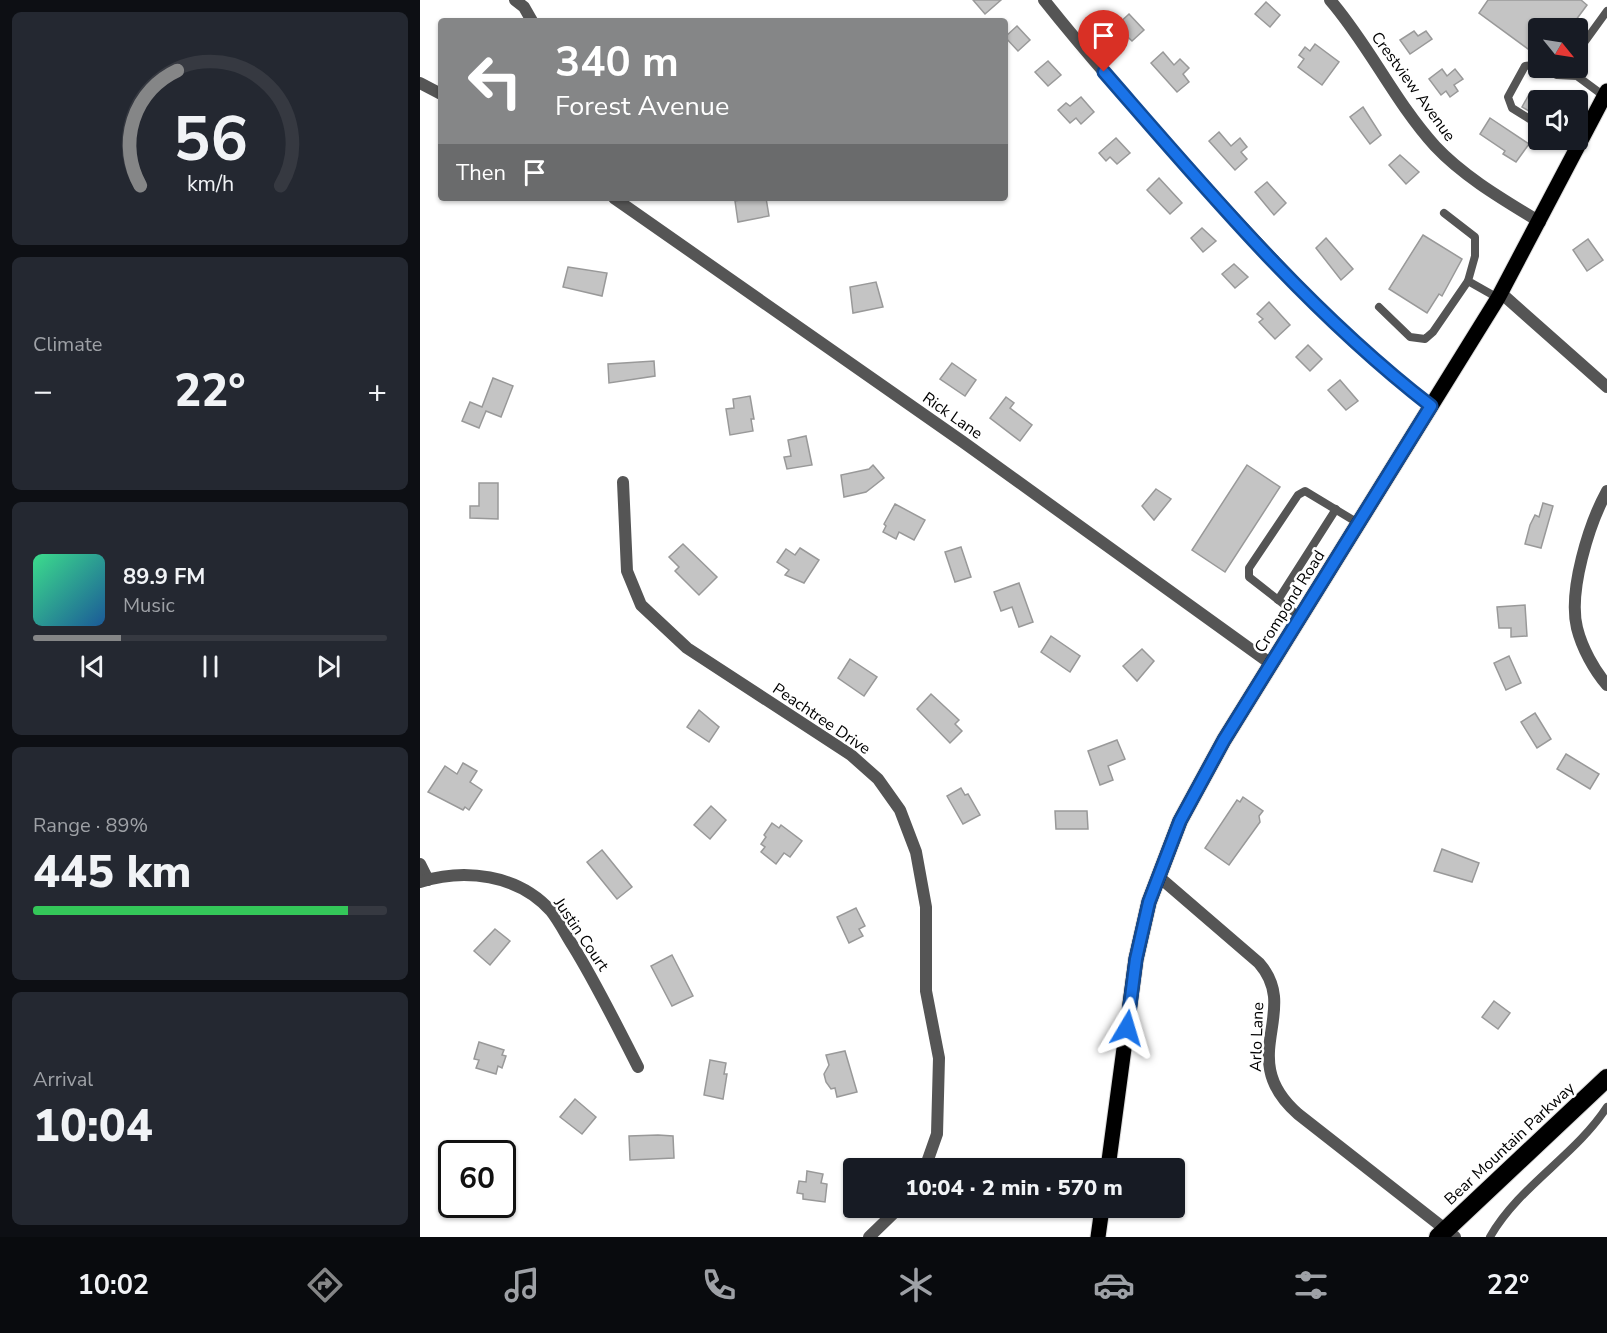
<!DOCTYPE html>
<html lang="en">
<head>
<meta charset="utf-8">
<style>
  body { margin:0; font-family:"Nunito Sans",sans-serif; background:#242831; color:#f1f3f6; height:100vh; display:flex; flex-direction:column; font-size:22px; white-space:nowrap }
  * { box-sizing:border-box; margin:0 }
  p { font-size:20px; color:#9ea1a6 }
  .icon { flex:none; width:33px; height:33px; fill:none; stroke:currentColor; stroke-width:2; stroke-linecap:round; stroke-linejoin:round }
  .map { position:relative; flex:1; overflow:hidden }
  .side { display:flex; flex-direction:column; gap:12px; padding:12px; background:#0d0f14; width:420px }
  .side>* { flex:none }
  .top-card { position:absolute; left:18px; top:18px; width:570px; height:183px; border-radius:6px; box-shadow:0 2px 4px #0004; background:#858687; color:#fff; overflow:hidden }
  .needle { width:39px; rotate:120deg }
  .tools { position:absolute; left:1108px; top:18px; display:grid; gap:12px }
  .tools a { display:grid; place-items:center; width:60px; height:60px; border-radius:6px; background:#171b24; box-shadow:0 2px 4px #0004; font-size:30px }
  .speed { position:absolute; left:18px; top:1140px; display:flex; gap:12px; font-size:30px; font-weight:700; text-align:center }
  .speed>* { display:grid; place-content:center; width:78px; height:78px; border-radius:50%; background:#171b24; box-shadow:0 2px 4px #0004; line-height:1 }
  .speed .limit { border:3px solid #111; border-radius:9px; background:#fff; color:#111 }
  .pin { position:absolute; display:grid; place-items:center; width:51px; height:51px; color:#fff; margin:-62px -26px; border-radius:50% 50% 50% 0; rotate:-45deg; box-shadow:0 0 6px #0007 }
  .pin .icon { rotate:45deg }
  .me { position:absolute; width:66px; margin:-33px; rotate:7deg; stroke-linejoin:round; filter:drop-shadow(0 0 4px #0008) }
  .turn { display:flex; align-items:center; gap:21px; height:126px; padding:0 18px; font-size:27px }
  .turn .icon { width:78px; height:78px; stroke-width:2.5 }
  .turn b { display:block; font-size:42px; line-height:51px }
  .then { display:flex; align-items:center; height:57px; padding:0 18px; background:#0003; gap:12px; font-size:22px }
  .big { font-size:45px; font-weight:800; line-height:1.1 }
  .side .tile { flex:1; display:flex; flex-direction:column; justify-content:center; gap:9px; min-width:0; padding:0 21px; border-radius:9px; background:#242831 }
  .side .dial { align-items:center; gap:0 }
  .dial svg { height:156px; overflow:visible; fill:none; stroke:#363941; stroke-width:7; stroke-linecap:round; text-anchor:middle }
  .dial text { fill:#f1f3f6; stroke:none }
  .song { display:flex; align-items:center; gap:18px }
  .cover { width:72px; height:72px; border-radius:9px; background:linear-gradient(135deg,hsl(150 70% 55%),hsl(210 70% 35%)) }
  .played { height:6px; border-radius:3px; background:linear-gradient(90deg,#858687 25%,#363941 25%) }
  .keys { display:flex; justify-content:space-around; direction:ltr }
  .heat { display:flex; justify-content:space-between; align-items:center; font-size:33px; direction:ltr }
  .charge { height:9px; border-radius:4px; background:linear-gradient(90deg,#34c759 89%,#363941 0) }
  .trip { position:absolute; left:423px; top:1158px; width:342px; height:60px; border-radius:6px; background:#171b24; box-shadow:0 2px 4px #0004; font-weight:800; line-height:60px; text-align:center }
  .tab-bar { display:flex; height:96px; justify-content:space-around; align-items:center; background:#090b0e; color:#9ea1a6 }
  .tab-bar .icon { width:42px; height:42px }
  .tab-bar .current { color:#858687 }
  .tab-bar b { font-size:27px; color:#f1f3f6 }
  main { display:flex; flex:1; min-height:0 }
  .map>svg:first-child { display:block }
</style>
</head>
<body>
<main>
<section class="side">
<div class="tile dial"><svg viewBox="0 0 100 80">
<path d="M14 69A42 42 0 1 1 86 69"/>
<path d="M14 69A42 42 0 0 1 33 10" stroke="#858687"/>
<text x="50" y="56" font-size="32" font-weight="700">56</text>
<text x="50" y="72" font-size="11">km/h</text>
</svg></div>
<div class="tile"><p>Climate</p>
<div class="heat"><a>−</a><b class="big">22°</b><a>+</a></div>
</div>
<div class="tile">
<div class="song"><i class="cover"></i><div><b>89.9 FM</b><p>Music</p></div></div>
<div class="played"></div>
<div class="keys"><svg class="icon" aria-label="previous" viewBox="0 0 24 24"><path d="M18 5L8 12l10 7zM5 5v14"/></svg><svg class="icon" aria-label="pause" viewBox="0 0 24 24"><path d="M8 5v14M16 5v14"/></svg><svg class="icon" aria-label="next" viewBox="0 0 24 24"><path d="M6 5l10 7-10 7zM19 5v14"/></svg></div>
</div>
<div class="tile"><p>Range · 89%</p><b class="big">445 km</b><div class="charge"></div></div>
<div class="tile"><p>Arrival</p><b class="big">10:04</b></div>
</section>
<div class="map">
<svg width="1187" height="1237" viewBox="0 0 1187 1237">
  <rect width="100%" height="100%" fill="#fff"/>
  <g fill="#c4c4c4" stroke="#999" stroke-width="1.5">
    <path d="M553 0H581L565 14Z"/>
    <path d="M1068 0H1161L1167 5 1150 28H1119V57L1059 13Z"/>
    <path d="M846 2 860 15 850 27 835 14Z"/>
    <path d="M709 14 724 30 712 41 696 26Z"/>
    <path d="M597 26 610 40 598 51 585 37Z"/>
    <path d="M994 31 998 36 1006 31 1012 39 990 54 980 40Z"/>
    <path d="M895 44 919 62 902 85 878 67 884 59 879 55 885 47 890 51Z"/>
    <path d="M743 52 754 65 760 59 769 68 763 74 769 82 757 92 731 63Z"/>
    <path d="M628 61 641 75 628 86 615 72Z"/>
    <path d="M1022 69 1027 76 1035 69 1043 79 1034 85 1038 91 1030 97 1026 91 1021 95 1009 79Z"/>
    <path d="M1111 91 1119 95V109L1116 115 1102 107Z"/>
    <path d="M661 97 674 112 661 124 656 118 650 123 638 110 646 103 650 106Z"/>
    <path d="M943 107 961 135 950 144 930 117Z"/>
    <path d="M1070 118 1109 144 1096 162 1083 154 1085 151 1060 134Z"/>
    <path d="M799 132 811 146 820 138 827 147 821 152 827 159 815 170 789 141Z"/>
    <path d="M696 138 710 153 697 164 690 157 686 161 679 153Z"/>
    <path d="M980 155 999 172 986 184 969 165Z"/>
    <path d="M739 178 762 203 750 214 727 190Z"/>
    <path d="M847 182 866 203 854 215 835 192Z"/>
    <path d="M330 198H346L349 216 318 222 315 201Z"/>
    <path d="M782 228 796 241 783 252 771 238Z"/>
    <path d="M1003 235 1042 259 1022 296 1019 294 1007 313 969 289Z"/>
    <path d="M906 238 933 269 921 280 896 248Z"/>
    <path d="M1168 239 1183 260 1167 271 1153 250Z"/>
    <path d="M814 264 828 277 815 288 802 274Z"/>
    <path d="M148 267 187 273 182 296 143 287Z"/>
    <path d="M456 282 463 307 433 313 430 287Z"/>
    <path d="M849 302 870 325 855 339 839 322 843 319 837 314Z"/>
    <path d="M888 345 902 359 890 371 876 357Z"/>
    <path d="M234 361 235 376 189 383 188 364Z"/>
    <path d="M532 363 556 380 545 396 520 379Z"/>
    <path d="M73 378 93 386 81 417 66 411 59 428 42 421 50 402 62 407Z"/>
    <path d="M920 380 938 401 926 410 908 390Z"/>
    <path d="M330 396 334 419H331L333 431 310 435 306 409 314 408 313 399Z"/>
    <path d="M586 397 594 403 590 408 612 425 600 441 570 418Z"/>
    <path d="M386 436 392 465 367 469 364 457 371 456 368 440Z"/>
    <path d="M453 465 464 478 446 492 424 497 421 475 449 469Z"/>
    <path d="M827 465 860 487 805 572 772 550Z"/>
    <path d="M59 483H78V519L50 518V506H59Z"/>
    <path d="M736 489 751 499 734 520 722 506Z"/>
    <path d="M1123 503 1133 506 1121 548 1105 544 1110 525 1115 515 1119 517Z"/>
    <path d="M475 504 505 520 494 540 479 532 476 539 463 532 466 526 464 524Z"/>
    <path d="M263 544 297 577 279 595 255 571 259 567 249 557Z"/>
    <path d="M541 547 551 577 535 582 525 552Z"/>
    <path d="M380 548 399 560 384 583 365 575 369 570 357 562 366 549 375 555Z"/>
    <path d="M599 583 613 622 599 627 592 607 581 611 574 592Z"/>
    <path d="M1105 605 1107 636 1091 637V628H1079L1077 607Z"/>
    <path d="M631 636 660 656 650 672 621 652Z"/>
    <path d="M722 649 734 661 717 681 703 666Z"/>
    <path d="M1089 656 1101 683 1086 690 1074 663Z"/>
    <path d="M430 659 457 677 444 696 418 678Z"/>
    <path d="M511 694 539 720 535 724 542 731 530 743 497 709Z"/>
    <path d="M279 710 299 727 289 742 267 727Z"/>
    <path d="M1115 713 1131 739 1117 748 1101 722Z"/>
    <path d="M697 740 705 759 688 766 693 780 680 785 668 751Z"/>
    <path d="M1146 754 1179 774 1170 789 1137 769Z"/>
    <path d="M43 763 57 771 50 782 62 790 49 810 45 807 43 810 8 792 25 766 37 774Z"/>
    <path d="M541 788 545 795 548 794 560 815 543 824 527 796Z"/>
    <path d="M823 797 843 811 839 816 840 822 809 865 785 848 817 800 820 802Z"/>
    <path d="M291 806 306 820 290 839 274 825Z"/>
    <path d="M635 811H667L668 829H636Z"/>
    <path d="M352 823 359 828 361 825 382 841 370 857 364 853 356 864 341 852 345 847 341 844 346 837 344 835Z"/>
    <path d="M1022 849 1059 863 1052 882 1014 871Z"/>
    <path d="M182 850 212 887 197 899 167 862Z"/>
    <path d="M436 908 445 926 439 929 443 936 429 943 417 917Z"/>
    <path d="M75 929 90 941 70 965 54 951Z"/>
    <path d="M252 955 273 996 252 1006 231 966Z"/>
    <path d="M1074 1001 1090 1013 1078 1029 1062 1017Z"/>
    <path d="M59 1042 84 1050 82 1055 86 1056 82 1068 78 1066 76 1074 56 1068 59 1060 54 1059Z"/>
    <path d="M425 1051 437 1092 417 1097 415 1088 411 1089 406 1082 404 1074 409 1065 406 1055Z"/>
    <path d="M290 1060 306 1063 304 1074H307L303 1099 284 1095Z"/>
    <path d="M155 1099 176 1117 162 1134 140 1117Z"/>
    <path d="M238 1135 253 1136 254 1158 210 1160 209 1136Z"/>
    <path d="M387 1171 403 1174 401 1183 407 1184 405 1202 383 1199V1194L377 1193 379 1181 386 1182Z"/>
  </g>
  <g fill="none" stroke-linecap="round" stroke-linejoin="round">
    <defs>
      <g id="primary">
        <path d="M688 1168 716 959 729 902 760 821 804 740 1078 298 1187 91"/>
        <path d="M678 1237 682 1208"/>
      </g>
      <path id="highway" d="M1018 1237 1187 1078"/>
    </defs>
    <use href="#primary" stroke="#dbdbdb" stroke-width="17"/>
    <use href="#highway" stroke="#dbdbdb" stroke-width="20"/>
    <g stroke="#555" stroke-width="8">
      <path d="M1158 51 1187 11"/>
      <path d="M1119 125 1092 108 1088 97 1105 66 1113 65 1137 75 1157 76 1184 96"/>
      <path d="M1143 140 1157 148"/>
      <path d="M1024 213 1055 237V256L1048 281 1078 298"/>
      <path d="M959 307 990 337 1005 339 1013 332 1048 281"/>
      <path d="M858 600 916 509"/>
      <path d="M880 617 829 577V568L878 495 885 491 938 523"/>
      <path d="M1070 1237C1099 1186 1155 1156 1187 1107"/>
    </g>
    <g stroke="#555" stroke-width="12">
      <path d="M95 0 104 7 112 21"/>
      <path d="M624 0C678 68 737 132 795 197 863 271 931 345 1011 406"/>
      <path d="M910 0C949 45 975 102 1015 146 1044 177 1084 200 1120 222"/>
      <path d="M0 83 21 94"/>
      <path d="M194 198 543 442 851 664"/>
      <path d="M1081 293 1187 387"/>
      <path d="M203 482 207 571 221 605 267 648 431 755 458 779 480 810 496 852 506 907V991L519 1058 517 1134 505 1168"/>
      <path d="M1187 491C1169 524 1148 591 1157 628 1162 648 1174 670 1187 685"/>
      <path d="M0 864 8 880"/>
      <path d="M738 876 839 963C882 1012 814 1058 878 1114L1035 1237"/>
      <path d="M0 882C44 868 98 874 131 911 139 921 146 935 153 946 177 985 197 1026 218 1067"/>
      <path d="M449 1237 479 1208"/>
    </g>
    <use href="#primary" stroke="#000" stroke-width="15"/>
    <use href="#highway" stroke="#000" stroke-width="18"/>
  </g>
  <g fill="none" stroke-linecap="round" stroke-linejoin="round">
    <defs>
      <path id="route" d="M684 72C786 189 888 311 1011 406L804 740 760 821 729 902 716 959 707 1028"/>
    </defs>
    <use href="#route" stroke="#114b97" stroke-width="15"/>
    <use href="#route" stroke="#1a73e8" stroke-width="10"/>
  </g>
  <g text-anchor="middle" stroke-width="5" stroke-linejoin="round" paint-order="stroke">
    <g font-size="16" fill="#000" stroke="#fff">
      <text transform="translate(994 86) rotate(54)" y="6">Crestview Avenue</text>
      <text transform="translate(533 415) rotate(35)" y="6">Rick Lane</text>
      <text transform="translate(869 601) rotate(-58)" y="6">Crompond Road</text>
      <text transform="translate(402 718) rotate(34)" y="6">Peachtree Drive</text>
      <text transform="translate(162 934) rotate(56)" y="6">Justin Court</text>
      <text transform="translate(836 1037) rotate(-88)" y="6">Arlo Lane</text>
      <text transform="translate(1089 1143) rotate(-43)" y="6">Bear Mountain Parkway</text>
    </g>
  </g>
</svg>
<div class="tools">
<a><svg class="needle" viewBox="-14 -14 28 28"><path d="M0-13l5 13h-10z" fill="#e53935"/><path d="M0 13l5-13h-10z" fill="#9ea1a6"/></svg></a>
<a><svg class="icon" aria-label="sound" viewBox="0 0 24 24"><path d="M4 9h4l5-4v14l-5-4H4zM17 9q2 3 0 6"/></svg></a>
</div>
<div class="speed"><div class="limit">60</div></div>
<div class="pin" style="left:684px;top:72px;background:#d93025"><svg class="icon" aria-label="arrive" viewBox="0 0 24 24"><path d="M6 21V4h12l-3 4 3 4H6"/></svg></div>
<svg class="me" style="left:707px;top:1028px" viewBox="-20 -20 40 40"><path d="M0-17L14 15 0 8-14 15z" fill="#1a73e8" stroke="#fff" stroke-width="4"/></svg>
<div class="trip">10:04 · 2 min · 570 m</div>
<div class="top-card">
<div class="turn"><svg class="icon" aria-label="left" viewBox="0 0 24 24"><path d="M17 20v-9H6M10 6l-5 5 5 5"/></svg><div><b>340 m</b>Forest Avenue</div></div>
<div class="then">Then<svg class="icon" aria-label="arrive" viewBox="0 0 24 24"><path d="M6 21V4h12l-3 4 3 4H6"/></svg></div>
</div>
</div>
</main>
<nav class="tab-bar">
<b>10:02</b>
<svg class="icon current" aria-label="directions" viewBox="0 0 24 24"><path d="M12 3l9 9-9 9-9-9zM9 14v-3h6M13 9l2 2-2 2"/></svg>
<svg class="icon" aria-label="music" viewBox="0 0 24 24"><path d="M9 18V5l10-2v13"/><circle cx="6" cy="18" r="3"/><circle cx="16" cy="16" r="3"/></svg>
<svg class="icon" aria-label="phone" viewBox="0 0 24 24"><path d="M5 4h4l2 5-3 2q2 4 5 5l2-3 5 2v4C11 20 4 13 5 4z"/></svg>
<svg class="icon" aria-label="climate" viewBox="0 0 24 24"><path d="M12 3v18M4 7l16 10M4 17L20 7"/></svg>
<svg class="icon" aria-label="car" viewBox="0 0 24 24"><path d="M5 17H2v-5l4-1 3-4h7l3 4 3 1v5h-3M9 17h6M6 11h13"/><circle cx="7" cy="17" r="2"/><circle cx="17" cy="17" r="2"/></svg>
<svg class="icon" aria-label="filters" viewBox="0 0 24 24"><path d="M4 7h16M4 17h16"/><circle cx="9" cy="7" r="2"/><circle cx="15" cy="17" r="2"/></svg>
<b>22°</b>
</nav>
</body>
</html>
